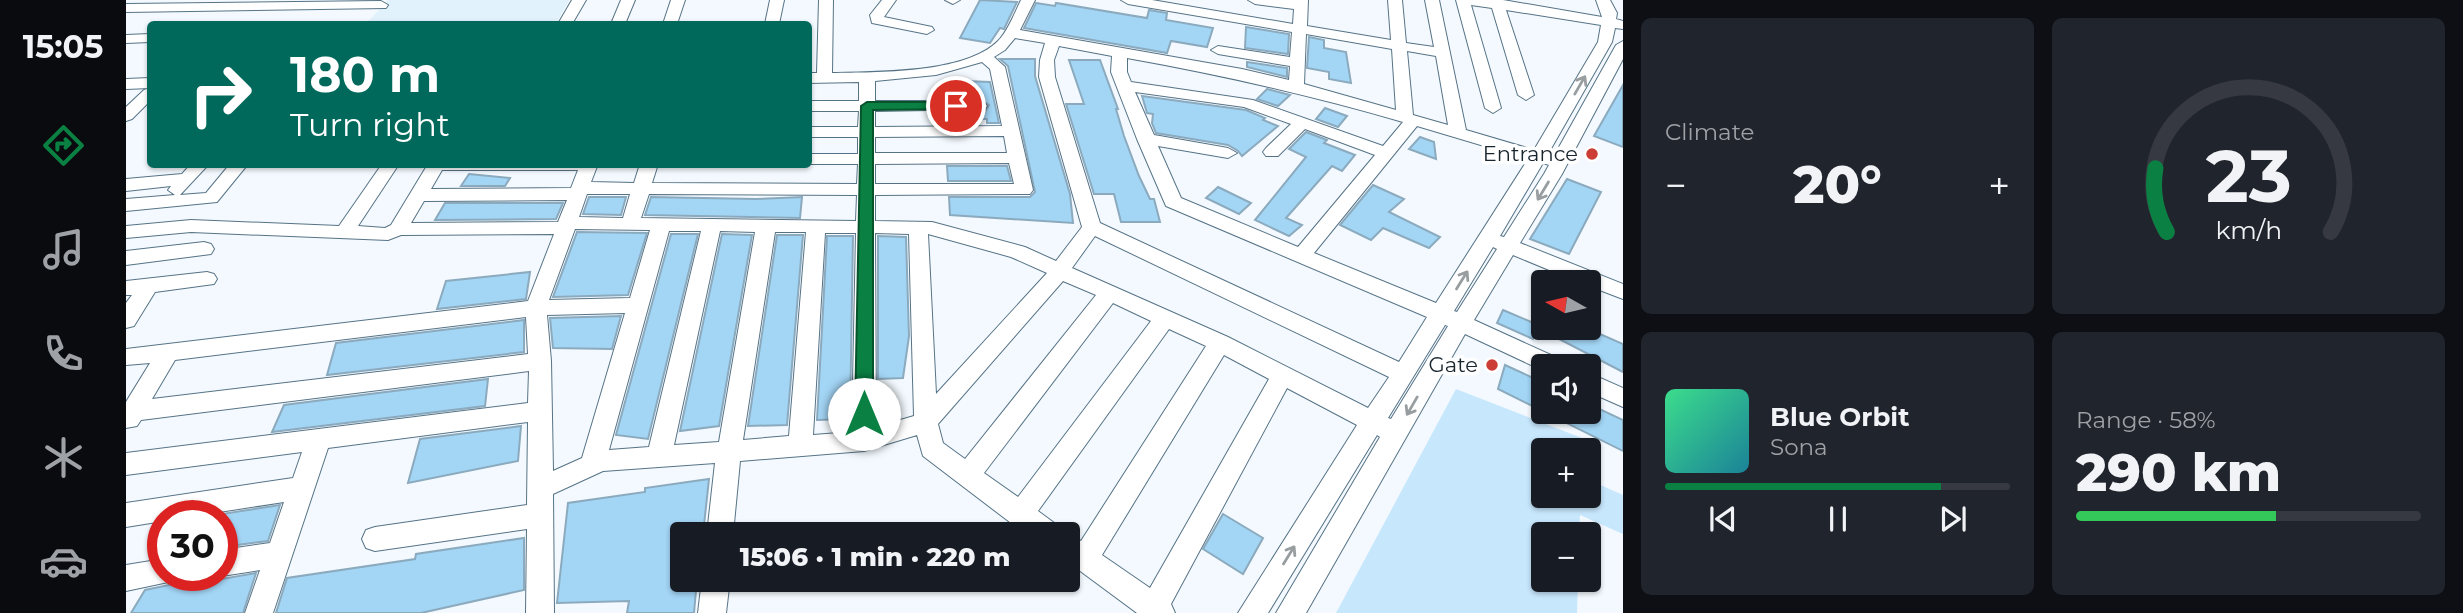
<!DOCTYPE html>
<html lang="en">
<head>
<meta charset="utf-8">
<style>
  body { margin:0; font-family:Montserrat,sans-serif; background:#20242c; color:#f1f3f6; height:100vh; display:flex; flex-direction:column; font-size:26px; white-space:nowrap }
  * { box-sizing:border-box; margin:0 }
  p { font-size:23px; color:#9ea1a6 }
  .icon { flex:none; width:38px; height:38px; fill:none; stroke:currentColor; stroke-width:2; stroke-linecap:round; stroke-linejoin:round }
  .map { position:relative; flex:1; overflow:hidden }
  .details { display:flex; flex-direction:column; gap:18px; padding:18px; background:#0d0f14; width:840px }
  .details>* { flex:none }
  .guide { position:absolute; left:21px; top:21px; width:665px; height:147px; border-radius:7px; box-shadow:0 2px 5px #0004; background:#00695c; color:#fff; overflow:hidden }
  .needle { width:46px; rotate:278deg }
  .fabs { position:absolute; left:1405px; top:270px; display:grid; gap:14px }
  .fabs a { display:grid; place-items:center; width:70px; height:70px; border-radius:7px; background:#171b24; box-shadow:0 2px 5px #0004; font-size:35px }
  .speed { position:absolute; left:21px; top:500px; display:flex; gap:14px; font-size:35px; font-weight:700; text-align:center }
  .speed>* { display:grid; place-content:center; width:91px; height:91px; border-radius:50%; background:#171b24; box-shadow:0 2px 5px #0004; line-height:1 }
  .speed .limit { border:10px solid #d22; background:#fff; color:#111 }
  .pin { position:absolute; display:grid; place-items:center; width:60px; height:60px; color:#fff; margin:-30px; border:4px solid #fff; border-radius:50%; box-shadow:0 2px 7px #0007 }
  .me { position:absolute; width:77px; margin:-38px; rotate:0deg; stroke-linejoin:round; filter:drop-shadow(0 0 5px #0008) }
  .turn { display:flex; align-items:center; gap:24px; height:147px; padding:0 28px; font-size:32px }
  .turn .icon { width:91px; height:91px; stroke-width:2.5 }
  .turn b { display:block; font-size:49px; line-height:60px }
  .big { font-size:52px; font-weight:800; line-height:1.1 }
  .details .widget { flex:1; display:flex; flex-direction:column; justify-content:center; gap:10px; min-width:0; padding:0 24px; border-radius:10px; background:#20242c }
  .details .dial { align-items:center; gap:0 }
  .dial svg { height:182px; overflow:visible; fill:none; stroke:#363941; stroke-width:7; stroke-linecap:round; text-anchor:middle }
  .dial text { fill:#f1f3f6; stroke:none }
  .song { display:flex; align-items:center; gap:21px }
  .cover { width:84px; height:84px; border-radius:10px; background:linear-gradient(135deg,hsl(150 70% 55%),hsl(190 70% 35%)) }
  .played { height:7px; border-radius:4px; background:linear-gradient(90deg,#0b8043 80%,#363941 80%) }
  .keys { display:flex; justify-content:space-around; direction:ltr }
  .heat { display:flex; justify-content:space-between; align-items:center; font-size:38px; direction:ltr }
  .charge { height:10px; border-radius:5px; background:linear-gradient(90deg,#34c759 58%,#363941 0) }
  .details .tiles { flex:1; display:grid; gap:18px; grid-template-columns:repeat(2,1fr) }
  .trip { position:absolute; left:544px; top:522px; width:410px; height:70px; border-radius:7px; background:#171b24; box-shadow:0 2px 5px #0004; font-weight:800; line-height:70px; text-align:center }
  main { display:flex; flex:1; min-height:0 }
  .dock { display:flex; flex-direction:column; width:126px; justify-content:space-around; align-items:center; background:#090b0e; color:#9ea1a6 }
  .dock .icon { width:49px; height:49px }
  .dock .selected { color:#0b8043 }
  .dock b { font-size:32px; color:#f1f3f6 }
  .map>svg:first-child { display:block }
</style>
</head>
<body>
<main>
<nav class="dock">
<b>15:05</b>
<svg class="icon selected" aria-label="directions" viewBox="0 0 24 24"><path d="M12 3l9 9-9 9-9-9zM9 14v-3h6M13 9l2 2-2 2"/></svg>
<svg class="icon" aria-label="music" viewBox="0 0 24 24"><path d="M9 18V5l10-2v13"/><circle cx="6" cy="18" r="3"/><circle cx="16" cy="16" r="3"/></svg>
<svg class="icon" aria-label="phone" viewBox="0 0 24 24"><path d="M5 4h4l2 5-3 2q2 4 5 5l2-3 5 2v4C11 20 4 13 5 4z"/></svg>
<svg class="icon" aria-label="climate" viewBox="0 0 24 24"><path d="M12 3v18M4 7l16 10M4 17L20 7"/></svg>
<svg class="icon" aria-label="car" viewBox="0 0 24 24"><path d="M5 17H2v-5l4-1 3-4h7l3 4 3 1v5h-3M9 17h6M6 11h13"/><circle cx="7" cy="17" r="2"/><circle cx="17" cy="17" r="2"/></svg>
</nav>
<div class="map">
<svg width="1497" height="613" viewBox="0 0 1497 613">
  <rect width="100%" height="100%" fill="#f3f9fe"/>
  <path fill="#e2f2fc" d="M262 0H443L430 24H240Z"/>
  <path fill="#c7e7fd" d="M1330 389 1461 440 1460 450H1418V495H1463V480L1497 495V534L1454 515 1453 534H1418V579H1452L1451 613H1210Z"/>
  <g fill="#a3d5f5" stroke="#8baabe" stroke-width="2">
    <path d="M854 0 891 2 878 29 874 28 864 43 834 38Z"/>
    <path d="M910 3 929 6 930 3 1021 18 1023 10 1041 13 1040 20 1087 28 1081 47 1045 41 1041 53 898 28Z"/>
    <path d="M1120 27 1163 34 1162 54 1119 48Z"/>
    <path d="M1183 37 1198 40V48L1220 52 1225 83 1203 79V72L1181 68Z"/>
    <path d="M874 59H909V76L944 194 947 223 824 215 823 197H904L909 192 882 66Z"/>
    <path d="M943 60H974L992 109H990L998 136 1013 176 1024 199H1028L1034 222H995L988 194H968L940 104H958Z"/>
    <path d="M1121 62 1161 68V77L1121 67Z"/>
    <path d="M839 81 864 82 873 123H861V119H843L842 112H859L863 105 854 99 841 98Z"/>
    <path d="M1497 85V147L1468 136Z"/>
    <path d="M1141 89 1164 95 1152 106 1131 99Z"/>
    <path d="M1016 96 1120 110 1139 118 1137 120 1152 126 1116 156 1112 151 1102 145 1030 133 1026 123 1027 114 1021 113Z"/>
    <path d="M1199 108 1221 116 1212 127 1190 119Z"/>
    <path d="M1180 132 1201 140 1198 143 1229 155 1216 171 1206 166 1160 218 1176 225 1163 236 1129 220 1180 157 1163 149Z"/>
    <path d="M1294 137 1308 142 1310 159 1283 149Z"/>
    <path d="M821 166H881L885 181H822Z"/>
    <path d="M343 174 384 178 379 186H335Z"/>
    <path d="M1441 179 1475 192 1443 254 1404 239Z"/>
    <path d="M1247 185 1278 199 1263 212 1314 237 1303 248 1257 228 1245 240 1214 225Z"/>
    <path d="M1092 187 1125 203 1113 214 1080 198Z"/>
    <path d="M463 197H500L495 215 457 214Z"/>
    <path d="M525 197 630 199 676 197 674 218 519 215Z"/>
    <path d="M319 203H437L430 219 309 220Z"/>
    <path d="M451 232 521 233 502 295 427 297Z"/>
    <path d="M545 234H572L522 439 490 435Z"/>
    <path d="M596 234 626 235 593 426 554 431Z"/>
    <path d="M651 235H677L661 425 622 426Z"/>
    <path d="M701 236H727L724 419 691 420Z"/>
    <path d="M752 236 780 237 783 336 777 378 752 379Z"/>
    <path d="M404 272 400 299 311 309 320 281Z"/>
    <path d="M1377 310 1410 324 1407 339 1371 323Z"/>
    <path d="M495 316 486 349 427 348 424 318Z"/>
    <path d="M398 320V352L201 375 210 343Z"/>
    <path d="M1410 327H1458L1497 344V372Z"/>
    <path d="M1379 365 1418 383V411H1463V404L1497 420V451L1372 389Z"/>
    <path d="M362 379 359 406 146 432 158 405Z"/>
    <path d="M395 426 392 461 282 483 294 439Z"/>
    <path d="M583 479 577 534H556V579H571L568 613H501L503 601 431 603 442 503 519 492V488Z"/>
    <path d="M154 505 142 541 96 547V514Z"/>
    <path d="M1097 514 1137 538 1117 574 1077 549Z"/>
    <path d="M398 538V590L295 613H150L161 578 289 559 290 554Z"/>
    <path d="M130 573 117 613H5L19 590 48 584 51 577 93 576 96 579Z"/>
  </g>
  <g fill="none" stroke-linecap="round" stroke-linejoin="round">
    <defs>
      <g id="minor">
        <path d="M446 0H460L446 24H432Z"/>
        <path d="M495 0H509L499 24H485Z"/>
        <path d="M545 0H559L551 24H537Z"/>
        <path d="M644 0H658L653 24H639Z"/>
        <path d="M693 0H707L706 73C750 72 839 74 872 41 882 31 888 14 895 0H909L894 30 1116 69 1163 80 1164 66 1092 54 1085 50 1092 46 1164 57 1166 32 1002 4 995 0H1026L1167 24 1168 9 1129 4 1122 0H1182L1181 26 1265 40 1262 0H1276L1280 43 1308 47 1299 0H1313L1340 130 1408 150 1472 42 1475 25 1380 10 1408 95 1400 100 1392 95 1366 8 1345 5 1375 108 1367 113 1359 108 1330 0H1377L1476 17 1470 0H1484L1491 13 1490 19 1497 21V29L1489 28 1486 42 1422 154 1428 156 1490 45 1497 41V59L1436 174 1394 243 1497 284V299L1463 286V282H1452L1387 255 1348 320 1436 360 1439 366H1418V371L1339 334 1180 613H1150L1254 437 1251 435 1142 613H1112L1231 425 1161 388 1045 604 1049 613H1011L942 562V535L955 541 1080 346 1043 329 912 511 931 525 935 534H901L885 523 797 456 791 435 738 451 614 461 607 534H581L589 463 477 471 427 494 428 613H400L401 529 249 551 240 548 236 539 240 530 249 527 401 505 402 422 202 448 147 613H119L134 570 96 576V550L144 543 158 502 67 516H37V521L0 527V503L167 478 176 452 0 475V453L402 403 403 371 15 420 11 426 0 428V402L24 363 0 365V349L402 301 428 234 275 235 262 240 65 232 0 238V226L65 220 213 226 256 164H273L232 226 259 228 265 225 302 164H472L465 182 508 183 514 164H532L526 183 731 184 732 164H682V154H732V137H682V127H732L733 111H682V101H733V82L682 83V73H691ZM1180 34 1266 49 1270 110 1178 84ZM889 38 919 43 914 60 913 77 956 227 930 261 899 247 806 222 749 221V195L904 194 907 190 879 67 868 57 879 50ZM933 46 986 56 985 72 1011 139 1040 206 1301 317 1273 362 974 223 929 77 928 60ZM1281 51 1310 56 1322 125 1287 115ZM1001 58C1096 75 1184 95 1277 122L1257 146 1127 100 1005 82 1001 72ZM856 62 864 69 876 126 749 127V111L859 109 861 106 859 103 853 101H749V81L810 75ZM1009 92 1118 107 1165 124 1140 148 1137 152 1140 156H1152L1179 129 1249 155 1172 247 1055 198 1032 146 1102 158 1111 153 1102 148 1028 135ZM1291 126 1402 159 1310 303 1188 253ZM878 136 881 153H749V137ZM883 163 888 184H749V164ZM1417 163 1423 165 1418 174 1378 237 1374 236ZM316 170H452L445 188 305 189ZM461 194H504L497 218 453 217ZM523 194 731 195 730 221 515 218ZM441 200 432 222 285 223 298 201ZM449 229 524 230 504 298 423 300ZM543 231H575L523 447 483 450ZM594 231 629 232 593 442 548 445ZM649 232H680L663 436 617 440ZM699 233H730L726 432 687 435ZM749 233 783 234 788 416 750 427ZM802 234 885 257 921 273 810 394ZM969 236 1263 377 1242 408 1102 337 946 268ZM1367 247 1371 249 1331 312 1328 311ZM937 281 970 295 839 459 817 443 812 424ZM987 303 1025 321 892 497 858 473ZM499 313 456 458 427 471 425 361 421 315ZM400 317 402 354 26 399 49 360ZM1319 325 1322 326 1265 419 1262 418ZM1098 355 1143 379 1024 588 976 555Z"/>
        <path d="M756 0H770L758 17 806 27 808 30 801 34 746 23 744 15Z"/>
        <path d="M819 0H834L827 4Z"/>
        <path d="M255 1 262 5 260 8 0 12V4Z"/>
        <path d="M24 34V42L0 43V35Z"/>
        <path d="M24 78V88L0 89V79Z"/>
        <path d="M24 88V101L6 119 0 121V107L18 90Z"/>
        <path d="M65 164H83L54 195 80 193 104 164H122L91 202 0 211V199L49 195 42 190 45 186 0 191V179L56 174Z"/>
        <path d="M78 242 85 244 88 249 85 254 0 265V251Z"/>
        <path d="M81 272 88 274 91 279 88 284 29 292 8 326 0 328V303L6 295H0V281Z"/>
        <path d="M1463 373 1497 388V407L1463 392Z"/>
        <path d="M37 559V576H49L47 581 0 591V565Z"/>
        <path d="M576 579H604L600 613H572Z"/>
      </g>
    </defs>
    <use href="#minor" stroke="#567386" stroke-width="2"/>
    <use href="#minor" fill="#fff" fill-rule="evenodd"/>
  </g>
  <defs><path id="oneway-shaft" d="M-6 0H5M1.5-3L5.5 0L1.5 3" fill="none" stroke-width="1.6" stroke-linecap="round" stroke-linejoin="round" transform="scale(1.75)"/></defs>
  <g stroke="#989da0">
    <use href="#oneway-shaft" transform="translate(1454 85) rotate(-60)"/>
    <use href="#oneway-shaft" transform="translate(1417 191) rotate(121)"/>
    <use href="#oneway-shaft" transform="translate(1336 280) rotate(-58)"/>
    <use href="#oneway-shaft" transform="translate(1286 406) rotate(120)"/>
    <use href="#oneway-shaft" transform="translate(1163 555) rotate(-58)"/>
  </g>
  <path fill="#0b8043" stroke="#07532c" stroke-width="2" d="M830 102 836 106 835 109 747 110V414L744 419 738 421 732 419 729 414 735 106 741 102Z"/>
  <g fill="#cc3e35" stroke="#fff" stroke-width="2.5">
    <circle cx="1466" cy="154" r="7"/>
    <circle cx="1366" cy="365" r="7"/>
  </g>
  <g text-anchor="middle" stroke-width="7" stroke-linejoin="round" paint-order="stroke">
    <g font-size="21" fill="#19252d" stroke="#fff" text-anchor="end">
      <text x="1452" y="161">Entrance</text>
      <text x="1352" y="372">Gate</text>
    </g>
  </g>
</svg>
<div class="fabs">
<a><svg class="needle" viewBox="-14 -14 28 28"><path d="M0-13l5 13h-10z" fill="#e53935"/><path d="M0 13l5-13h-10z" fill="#9ea1a6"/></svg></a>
<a><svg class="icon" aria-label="sound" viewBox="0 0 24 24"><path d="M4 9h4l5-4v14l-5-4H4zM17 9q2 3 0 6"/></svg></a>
<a>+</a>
<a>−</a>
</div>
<div class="speed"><div class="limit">30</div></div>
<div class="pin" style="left:830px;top:106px;background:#d93025"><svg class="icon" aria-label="arrive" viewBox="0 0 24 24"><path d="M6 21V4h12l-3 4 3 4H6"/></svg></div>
<svg class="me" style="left:738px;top:414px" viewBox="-20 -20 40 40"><circle r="19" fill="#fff"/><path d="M0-13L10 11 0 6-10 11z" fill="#0b8043"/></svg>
<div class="trip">15:06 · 1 min · 220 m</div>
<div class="guide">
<div class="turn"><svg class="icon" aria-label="right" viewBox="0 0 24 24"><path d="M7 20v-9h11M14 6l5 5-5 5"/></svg><div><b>180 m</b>Turn right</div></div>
</div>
</div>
<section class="details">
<div class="tiles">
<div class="widget"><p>Climate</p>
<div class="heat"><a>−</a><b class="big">20°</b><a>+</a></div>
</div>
<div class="widget dial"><svg viewBox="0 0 100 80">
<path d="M14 69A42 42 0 1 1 86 69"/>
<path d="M14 69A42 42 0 0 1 9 41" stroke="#0b8043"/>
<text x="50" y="56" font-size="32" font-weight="700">23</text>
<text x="50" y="72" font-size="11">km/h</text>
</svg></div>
<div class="widget">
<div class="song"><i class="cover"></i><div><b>Blue Orbit</b><p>Sona</p></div></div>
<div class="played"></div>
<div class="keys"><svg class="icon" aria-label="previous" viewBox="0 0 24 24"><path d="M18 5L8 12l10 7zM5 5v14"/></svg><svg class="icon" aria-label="pause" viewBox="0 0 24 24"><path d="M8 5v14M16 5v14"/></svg><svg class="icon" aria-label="next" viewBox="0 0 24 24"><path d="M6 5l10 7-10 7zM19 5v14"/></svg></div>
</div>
<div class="widget"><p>Range · 58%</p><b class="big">290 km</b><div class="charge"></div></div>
</div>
</section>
</main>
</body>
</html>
